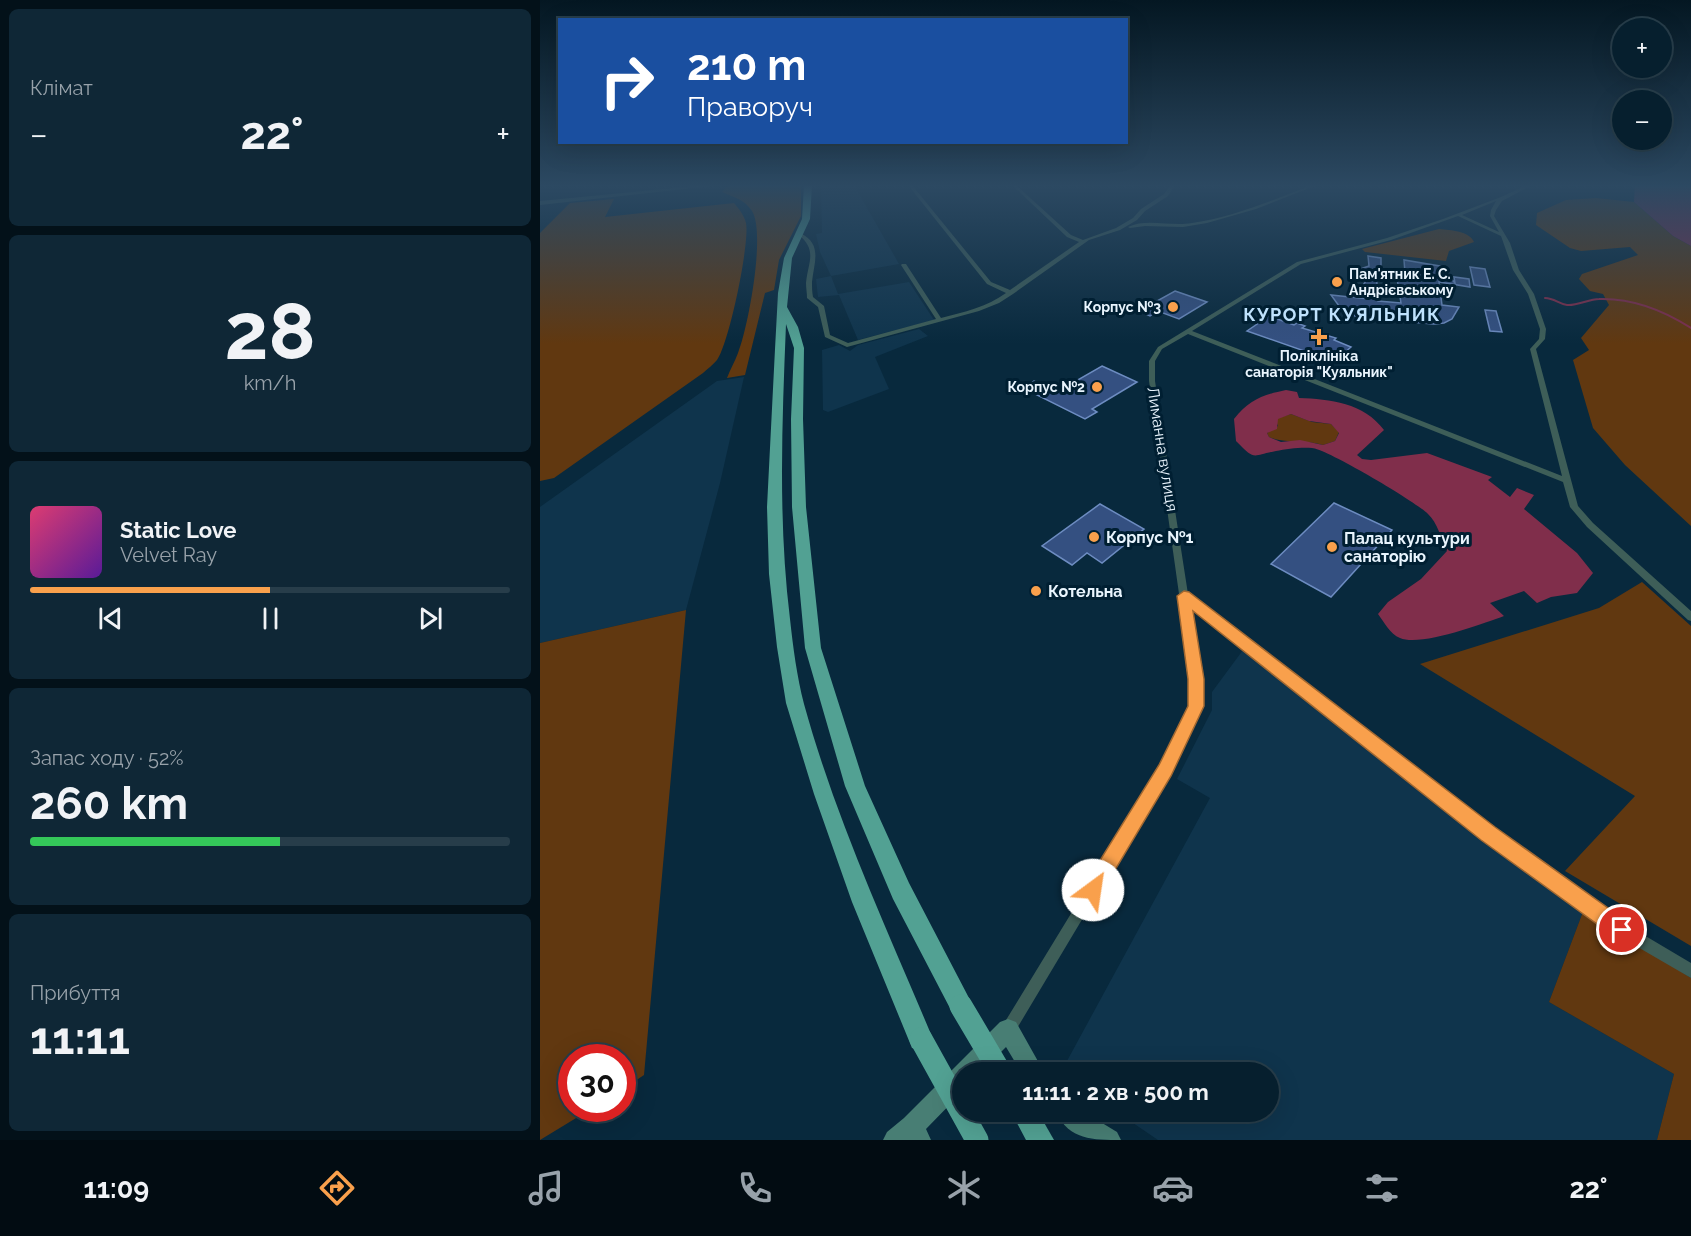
<!DOCTYPE html>
<html lang="uk">
<head>
<meta charset="utf-8">
<style>
  body { margin:0; font-family:Raleway,sans-serif; background:#0f2736; color:#f1f3f6; height:100vh; display:flex; flex-direction:column; font-size:22px; white-space:nowrap }
  * { box-sizing:border-box; margin:0 }
  p { font-size:20px; color:#98a2aa }
  .icon { flex:none; width:33px; height:33px; fill:none; stroke:currentColor; stroke-width:2; stroke-linecap:round; stroke-linejoin:round }
  .map { position:relative; flex:1; overflow:hidden }
  .sheet { display:flex; flex-direction:column; gap:9px; padding:9px; background:#031119; width:540px }
  .sheet>* { flex:none }
  .top-card { position:absolute; left:18px; top:18px; width:570px; height:126px; border-radius:0px; box-shadow:0 6px 24px #0002,0 0 0 2px #273d4a; background:#1a4fa0; color:#fff; overflow:hidden }
  .fabs { position:absolute; left:1072px; top:18px; display:grid; gap:12px }
  .fabs a { display:grid; place-items:center; width:60px; height:60px; border-radius:50%; background:#061f2e; box-shadow:0 6px 24px #0002,0 0 0 2px #273d4a; font-size:30px }
  .speed { position:absolute; left:18px; top:1044px; display:flex; gap:12px; font-size:30px; font-weight:700; text-align:center }
  .speed>* { display:grid; place-content:center; width:78px; height:78px; border-radius:50%; background:#061f2e; box-shadow:0 6px 24px #0002,0 0 0 2px #273d4a; line-height:1 }
  .speed .limit { border:9px solid #d22; background:#fff; color:#111 }
  .pin { position:absolute; display:grid; place-items:center; width:51px; height:51px; color:#fff; margin:-26px; border:3px solid #fff; border-radius:50%; box-shadow:0 2px 6px #0007 }
  .me { position:absolute; width:66px; margin:-33px; rotate:31deg; stroke-linejoin:round; filter:drop-shadow(0 0 4px #0008) }
  .turn { display:flex; align-items:center; gap:21px; height:126px; padding:0 30px; font-size:27px }
  .turn .icon { width:78px; height:78px; stroke-width:2.5 }
  .turn b { display:block; font-size:42px; line-height:51px }
  .big { font-size:45px; font-weight:700; line-height:1.1 }
  .sheet .card { flex:1; display:flex; flex-direction:column; justify-content:center; gap:9px; min-width:0; padding:0 21px; border-radius:9px; background:#0f2736 }
  .sheet .dial { align-items:center; gap:0 }
  .dial b { font-size:78px; line-height:1 }
  .song { display:flex; align-items:center; gap:18px }
  .cover { width:72px; height:72px; border-radius:9px; background:linear-gradient(135deg,hsl(340 70% 55%),hsl(270 70% 35%)) }
  .played { height:6px; border-radius:3px; background:linear-gradient(90deg,#f9a04c 50%,#273d4a 50%) }
  .keys { display:flex; justify-content:space-around; direction:ltr }
  .heat { display:flex; justify-content:space-between; align-items:center; font-size:33px; direction:ltr }
  .charge { height:9px; border-radius:4px; background:linear-gradient(90deg,#34c759 52%,#273d4a 0) }
  .trip { position:absolute; left:412px; top:1062px; width:327px; height:60px; border-radius:30px; background:#061f2e; box-shadow:0 6px 24px #0002,0 0 0 2px #273d4a; font-weight:700; line-height:60px; text-align:center }
  .menu { display:flex; height:96px; justify-content:space-around; align-items:center; background:#020c12; color:#98a2aa }
  .menu .icon { width:42px; height:42px }
  .menu .on { color:#f9a04c }
  .menu b { font-size:27px; color:#f1f3f6 }
  main { display:flex; flex:1; min-height:0 }
  .map>svg:first-child { display:block }
</style>
</head>
<body>
<main>
<section class="sheet">
<div class="card"><p>Клімат</p>
<div class="heat"><a>−</a><b class="big">22°</b><a>+</a></div>
</div>
<div class="card dial"><b>28</b><p>km/h</p></div>
<div class="card">
<div class="song"><i class="cover"></i><div><b>Static Love</b><p>Velvet Ray</p></div></div>
<div class="played"></div>
<div class="keys"><svg class="icon" aria-label="previous" viewBox="0 0 24 24"><path d="M18 5L8 12l10 7zM5 5v14"/></svg><svg class="icon" aria-label="pause" viewBox="0 0 24 24"><path d="M8 5v14M16 5v14"/></svg><svg class="icon" aria-label="next" viewBox="0 0 24 24"><path d="M6 5l10 7-10 7zM19 5v14"/></svg></div>
</div>
<div class="card"><p>Запас ходу · 52%</p><b class="big">260 km</b><div class="charge"></div></div>
<div class="card"><p>Прибуття</p><b class="big">11:11</b></div>
</section>
<div class="map">
<svg width="1151" height="1140" viewBox="0 0 1151 1140">
  <rect width="100%" height="100%" fill="#08293d"/>
  <g fill="#0f344c">
    <path d="M281 185H314L359 264 291 276 298 294 369 282 394 320 318 340 299 295 278 297 276 279 291 276 280 252 276 234 282 233Z"/>
    <path d="M379 329 388 336 335 357 349 389 288 412 283 410 282 350 299 345 310 351 318 345Z"/>
    <path d="M204 377 180 483 146 610 0 643V507L177 381Z"/>
    <path d="M703 650 925 822 1044 909 1009 1002 1134 1074 1117 1140H618L577 1112H729V1072H521L670 798 637 779 672 710V692Z"/>
  </g>
  <g fill="#613810">
    <path d="M198 185H261V216L239 260 234 290 225 293 205 375 187 378C190 370 195 361 198 353 208 328 226 233 212 211 204 199 195 198 182 192L186 187Z"/>
    <path d="M1056 198 1094 202 1133 236 1151 246V526L1085 465 1053 428 1033 360 1049 350 1041 338 1069 305 1063 294 1050 291 1039 279 1042 274 1098 255 1090 247 1041 251 1030 248 996 225 997 213 1026 200Z"/>
    <path d="M74 199 65 217 194 203C199 209 204 215 206 223 210 243 189 344 177 360 173 365 167 369 163 373L14 478 0 481V233L30 203Z"/>
    <path d="M899 229C911 230 929 231 934 242L909 251 906 261 825 252 822 249Z"/>
    <path d="M751 414 772 422 791 424 799 432 795 441 783 445C764 439 746 444 729 437L727 433 738 426 736 421 738 418Z"/>
    <path d="M1102 582 1151 626V946L1025 871 1095 796 880 664 1059 608Z"/>
    <path d="M146 610 104 1075 83 1089 82 1058H32V1108L51 1109 0 1140V643Z"/>
    <path d="M1044 909 1151 978V1140H1117L1134 1074 1009 1002Z"/>
  </g>
  <g fill="#802e4b" fill-rule="evenodd">
    <path d="M1095 185H1151V246L1133 236 1094 202Z"/>
    <path d="M746 390 757 392 759 398C790 399 824 403 844 430L817 455 822 459 831 460 887 453 952 477 948 480 970 497 977 488 994 495 984 509 1037 553 1053 573 1037 593 1011 597 997 603 984 591 950 603 964 616C942 624 880 647 860 638 850 634 844 622 838 614L848 602 881 579 907 551C902 540 897 522 888 514 878 503 785 448 772 448 761 447 746 449 736 451 711 456 716 461 696 441L694 419C709 400 722 395 746 390ZM751 414 769 421 791 424 799 433 795 441 783 445 760 440 741 442 729 437 727 433 737 429 738 419Z"/>
  </g>
  <g fill="none" stroke-linecap="round" stroke-linejoin="round">
    <path stroke="#802e4b" stroke-width="2" d="M1005 298C1014 298 1019 304 1027 305 1037 306 1049 299 1059 299 1093 298 1123 310 1151 328"/>
  </g>
  <g fill="#345081" stroke="#6d8cc1" stroke-width="1.5">
    <path d="M828 256 841 258V272L836 269 838 301 861 303 856 272 865 273 864 260 900 266 915 283 914 277 929 279 930 287 899 282 902 305 919 307 912 319 904 323 894 324 870 322V314L841 311 842 321 815 316 799 306 791 295 828 299 823 285 831 274 812 272 829 266Z"/>
    <path d="M930 267 945 269 950 287 934 285Z"/>
    <path d="M635 291 667 302 639 319 618 311 610 316 599 311Z"/>
    <path d="M945 310 956 311 962 332 950 331Z"/>
    <path d="M729 316 754 325 757 323 765 326 762 328 796 338 794 340 811 347 803 354 797 352 787 359 707 331Z"/>
    <path d="M562 366 597 382 552 409 557 412 545 419 483 388 494 381 517 392Z"/>
    <path d="M794 503 852 530 791 597 731 564Z"/>
    <path d="M560 504 604 529 562 563 547 553 532 565 502 546Z"/>
  </g>
  <g fill="none" stroke-linecap="round" stroke-linejoin="round">
    <g fill="#3e5e58" fill-rule="evenodd">
      <path d="M368 185H372L451 282 470 290 539 242 527 237 472 185H476L531 235 543 240 576 228 593 218 601 209 624 194 631 185H635L628 196 605 211 597 220 580 230 549 240 473 294 459 303 439 311 307 347 285 337 278 307 267 298C267 293 266 288 266 283 268 261 278 251 258 234L260 233C283 244 274 262 272 282 272 287 272 292 273 297L284 306 290 335 308 343 396 319 361 265 362 264H366L401 318C424 312 447 307 466 293L447 284Z"/>
      <path d="M772 185H777L716 209 667 223 643 227 605 226 590 228 588 227C607 218 631 227 652 223 694 217 733 200 772 185Z"/>
      <path d="M987 185H992L962 201 956 210 954 216 970 243 979 270 994 294 1006 329 1005 339 996 349 1038 506 1053 523 1151 611V621L1148 620 1047 527 1030 507 1023 482 648 334 622 349 615 361V381L648 594 952 830 1087 925 1151 963V978L1077 935 944 838 650 606 661 679V707L629 774 473 1035 468 1037 463 1035 461 1030 463 1025 621 766 651 707V679L609 381V361L618 347 757 262 847 238 903 219 961 197ZM956 201 951 210 950 216 959 232 922 215ZM918 216 961 236 973 270 988 294 1000 329 999 339 990 349 1022 476 652 331 761 264 851 240Z"/>
    </g>
    <path fill="#3e5e58" fill-rule="evenodd" d="M164 185H181L0 205V201Z"/>
    <g fill="#487e74" fill-rule="evenodd">
      <path d="M468 1019 476 1022 504 1072H481L466 1047 441 1072H423V1091L386 1129 391 1140H343L347 1132 364 1118 460 1022Z"/>
      <path d="M516 1112H544L577 1132 581 1140C553 1140 529 1140 516 1112Z"/>
    </g>
    <g fill="#52a193" fill-rule="evenodd">
      <path d="M264 185H272L270 219 252 258 247 307 258 327 264 348 263 419 266 507 281 648 325 786 369 883 429 998 433 1006 429 1014 421 1018 413 1014 353 899 305 786 265 648 252 507 251 419 254 348 246 324C242 423 238 521 250 619 253 647 257 677 264 704 296 820 347 929 393 1039L390 1048 381 1051 372 1048 312 902 274 794 246 703 237 647 229 574 227 507 235 349 238 293 244 258 262 219Z"/>
      <path d="M471 1112H498L514 1140H486Z"/>
    </g>
    <g stroke="#52a193" stroke-width="23">
      <path d="M421 1006 460 1072"/>
      <path d="M381 1039 437 1140"/>
    </g>
  </g>
  <linearGradient id="sky" x2="0" y2="1"><stop stop-color="#041722"/><stop offset="0.54" stop-color="#2c4962"/><stop offset="1" stop-color="#2c4962" stop-opacity="0"/></linearGradient>
  <rect width="1151" height="344" fill="url(#sky)"/>
  <path fill="#f9a04c" stroke="#a26831" stroke-width="1.5" d="M644 591 649 592 955 827 1089 923 1092 930 1089 937 1082 940 1075 937 941 840 653 611 664 679V706L631 776 559 897 553 900 546 897 543 890 546 883 619 765 648 706V679L637 596Z"/>
  <g fill="#f9a04c" stroke="#001f32" stroke-width="2">
    <circle cx="797" cy="282" r="6"/>
    <circle cx="633" cy="307" r="6"/>
    <path d="M776 328h6v6h6v6h-6v6h-6v-6h-6v-6h6z"/>
    <circle cx="557" cy="387" r="6"/>
    <circle cx="554" cy="537" r="6"/>
    <circle cx="792" cy="547" r="6"/>
    <circle cx="496" cy="591" r="6"/>
  </g>
  <g text-anchor="middle" stroke-width="6" stroke-linejoin="round" paint-order="stroke">
    <g font-size="14" font-weight="bold" fill="#e8f4fd" stroke="#001f32" text-anchor="end">
      <text x="809" y="279" text-anchor="start">Пам'ятник Е. С.<tspan x="809" dy="16">Андрієвському</tspan></text>
      <text x="621" y="312">Корпус №3</text>
      <text x="779" y="361" text-anchor="middle">Поліклініка<tspan x="779" dy="16">санаторія "Куяльник"</tspan></text>
      <text x="545" y="392">Корпус №2</text>
    </g>
    <g font-size="16" fill="#e8f4fd" stroke="#001f32">
      <text transform="translate(623 449) rotate(81)" y="6">Лиманна вулиця</text>
    </g>
    <g font-size="16" font-weight="bold" fill="#e8f4fd" stroke="#001f32" text-anchor="start">
      <text x="566" y="543">Корпус №1</text>
      <text x="804" y="544">Палац культури<tspan x="804" dy="18">санаторію</tspan></text>
      <text x="508" y="597">Котельна</text>
    </g>
    <g font-size="18" font-weight="bold" letter-spacing="1.5" fill="#bfe2fd" stroke="#001f32">
      <text x="802" y="321">КУРОРТ КУЯЛЬНИК</text>
    </g>
  </g>
</svg>
<div class="fabs">
<a>+</a>
<a>−</a>
</div>
<div class="speed"><div class="limit">30</div></div>
<div class="pin" style="left:1082px;top:930px;background:#d93025"><svg class="icon" aria-label="arrive" viewBox="0 0 24 24"><path d="M6 21V4h12l-3 4 3 4H6"/></svg></div>
<svg class="me" style="left:553px;top:890px" viewBox="-20 -20 40 40"><circle r="19" fill="#fff"/><path d="M0-13L10 11 0 6-10 11z" fill="#f9a04c"/></svg>
<div class="trip">11:11 · 2 хв · 500 m</div>
<div class="top-card">
<div class="turn"><svg class="icon" aria-label="right" viewBox="0 0 24 24"><path d="M7 20v-9h11M14 6l5 5-5 5"/></svg><div><b>210 m</b>Праворуч</div></div>
</div>
</div>
</main>
<nav class="menu">
<b>11:09</b>
<svg class="icon on" aria-label="directions" viewBox="0 0 24 24"><path d="M12 3l9 9-9 9-9-9zM9 14v-3h6M13 9l2 2-2 2"/></svg>
<svg class="icon" aria-label="music" viewBox="0 0 24 24"><path d="M9 18V5l10-2v13"/><circle cx="6" cy="18" r="3"/><circle cx="16" cy="16" r="3"/></svg>
<svg class="icon" aria-label="phone" viewBox="0 0 24 24"><path d="M5 4h4l2 5-3 2q2 4 5 5l2-3 5 2v4C11 20 4 13 5 4z"/></svg>
<svg class="icon" aria-label="climate" viewBox="0 0 24 24"><path d="M12 3v18M4 7l16 10M4 17L20 7"/></svg>
<svg class="icon" aria-label="car" viewBox="0 0 24 24"><path d="M5 17H2v-5l4-1 3-4h7l3 4 3 1v5h-3M9 17h6M6 11h13"/><circle cx="7" cy="17" r="2"/><circle cx="17" cy="17" r="2"/></svg>
<svg class="icon" aria-label="filters" viewBox="0 0 24 24"><path d="M4 7h16M4 17h16"/><circle cx="9" cy="7" r="2"/><circle cx="15" cy="17" r="2"/></svg>
<b>22°</b>
</nav>
</body>
</html>
